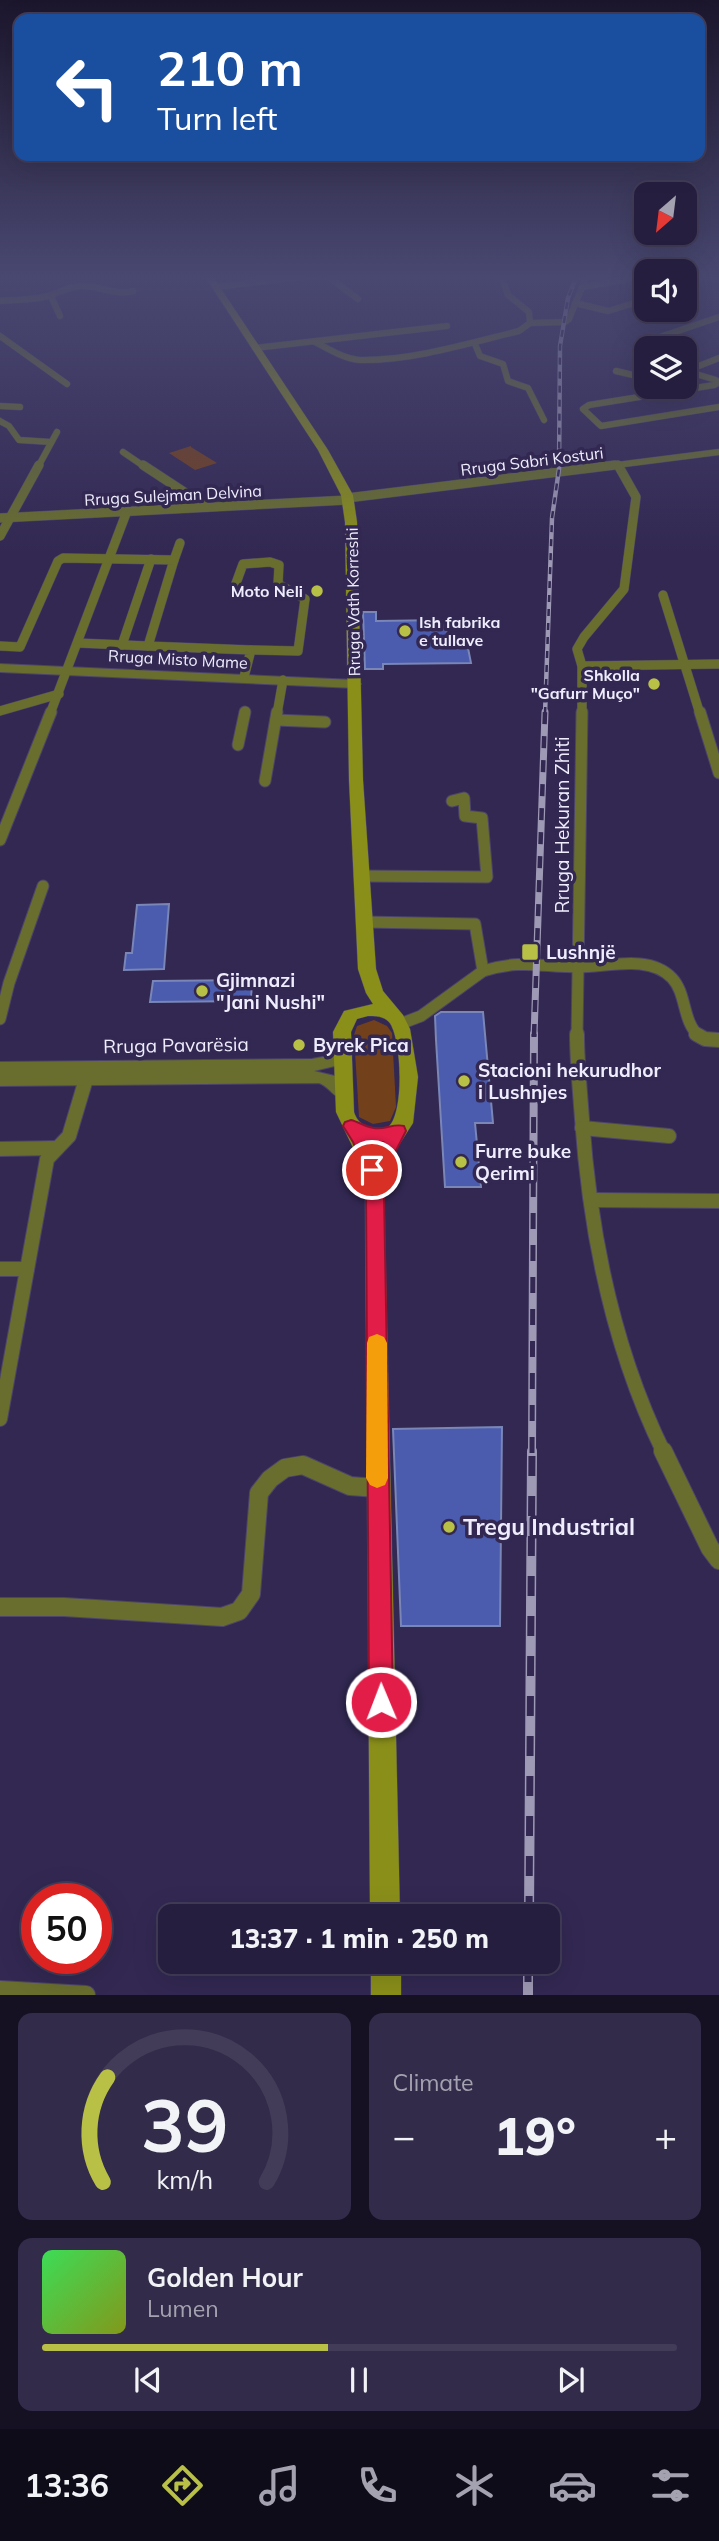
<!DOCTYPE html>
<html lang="en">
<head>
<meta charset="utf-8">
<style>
  body { margin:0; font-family:Mulish,sans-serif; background:#322b49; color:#f1f3f6; height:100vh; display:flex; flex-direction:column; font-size:26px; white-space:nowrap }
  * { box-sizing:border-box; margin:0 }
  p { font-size:23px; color:#a4a2b0 }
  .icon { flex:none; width:38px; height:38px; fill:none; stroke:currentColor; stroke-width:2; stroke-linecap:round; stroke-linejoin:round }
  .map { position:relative; height:1995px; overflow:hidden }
  .drawer { display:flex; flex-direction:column; gap:18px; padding:18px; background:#151022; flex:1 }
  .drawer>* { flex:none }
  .hud { position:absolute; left:14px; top:14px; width:691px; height:147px; border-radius:14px; box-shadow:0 7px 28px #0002,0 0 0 2px #423c58; background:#1a4fa0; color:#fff; overflow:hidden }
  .needle { width:46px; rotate:208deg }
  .controls { position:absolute; left:634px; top:182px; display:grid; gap:14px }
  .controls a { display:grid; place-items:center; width:63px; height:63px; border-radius:14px; background:#261e3e; box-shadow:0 7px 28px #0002,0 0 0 2px #423c58; font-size:35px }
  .speed { position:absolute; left:21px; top:1883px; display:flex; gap:14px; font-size:35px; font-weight:700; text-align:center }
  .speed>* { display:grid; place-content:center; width:91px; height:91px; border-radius:50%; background:#261e3e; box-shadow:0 7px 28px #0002,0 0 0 2px #423c58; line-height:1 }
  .speed .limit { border:10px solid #d22; background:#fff; color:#111 }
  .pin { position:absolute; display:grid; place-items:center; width:60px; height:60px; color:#fff; margin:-30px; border:4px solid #fff; border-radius:50%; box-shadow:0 2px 7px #0007 }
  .me { position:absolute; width:77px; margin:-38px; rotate:359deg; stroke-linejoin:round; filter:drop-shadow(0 0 5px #0008) }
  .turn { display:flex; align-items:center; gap:24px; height:147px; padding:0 28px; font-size:32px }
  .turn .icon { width:91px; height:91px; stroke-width:2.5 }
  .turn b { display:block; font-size:49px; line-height:60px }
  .big { font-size:52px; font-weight:800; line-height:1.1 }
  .drawer .widget { flex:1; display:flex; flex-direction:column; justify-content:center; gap:10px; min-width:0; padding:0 24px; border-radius:14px; background:#322b49 }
  .drawer .dial { align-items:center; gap:0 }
  .dial svg { height:182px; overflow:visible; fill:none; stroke:#423c58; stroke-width:7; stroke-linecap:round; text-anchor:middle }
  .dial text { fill:#f1f3f6; stroke:none }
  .song { display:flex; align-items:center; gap:21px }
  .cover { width:84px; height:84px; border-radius:10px; background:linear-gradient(135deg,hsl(130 70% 55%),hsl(70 70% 35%)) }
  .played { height:7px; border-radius:4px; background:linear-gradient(90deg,#b9c046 45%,#423c58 45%) }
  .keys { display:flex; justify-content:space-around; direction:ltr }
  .heat { display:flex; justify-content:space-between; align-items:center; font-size:38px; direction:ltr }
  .drawer .tiles { flex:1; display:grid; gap:18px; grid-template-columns:1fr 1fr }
  .widget:last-child { grid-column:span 2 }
  .trip { position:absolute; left:158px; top:1904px; width:402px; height:70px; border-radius:14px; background:#261e3e; box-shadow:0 7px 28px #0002,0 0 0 2px #423c58; font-weight:800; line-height:70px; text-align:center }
  .dock { display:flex; height:112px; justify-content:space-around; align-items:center; background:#0f0c19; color:#a4a2b0 }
  .dock .icon { width:49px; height:49px }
  .dock .active { color:#b9c046 }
  .dock b { font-size:32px; color:#f1f3f6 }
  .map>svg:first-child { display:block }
</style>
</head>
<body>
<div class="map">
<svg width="719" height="1995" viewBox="0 0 719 1995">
  <rect width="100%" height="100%" fill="#322852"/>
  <g fill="#73401c">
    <path d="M191 446V447L217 463 195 470 169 453Z"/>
    <path d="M374 1020 387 1026 392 1033 396 1107 390 1121 373 1124 359 1117 354 1035 357 1026Z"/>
  </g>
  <g fill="#4b5bae" stroke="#7986b6" stroke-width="2">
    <path d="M363 612H376V621L445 620 448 641H460L461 648H468L471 663 383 664V669H365Z"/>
    <path d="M169 904 164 969 124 970 126 953H132L137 905Z"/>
    <path d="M252 980 251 1001 150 1002 153 981Z"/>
    <path d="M441 1012H483L493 1123H475L481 1187H445L436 1040 435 1016Z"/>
    <path d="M502 1427 500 1626H401L393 1429Z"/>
  </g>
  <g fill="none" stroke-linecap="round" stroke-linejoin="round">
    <defs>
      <g id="minor-far4">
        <path d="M326 275 358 299"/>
        <path d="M216 287 318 275"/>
        <path d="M582 287 646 276"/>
        <path d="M51 296 60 316"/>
        <path d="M0 301C14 300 30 300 44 297 56 295 65 287 80 286 99 285 115 296 133 291"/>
        <path d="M575 303 608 311 641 301"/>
        <path d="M530 323 565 322 569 319 587 275"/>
        <path d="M0 336 67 384"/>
        <path d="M648 341 719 317"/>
        <path d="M315 342C329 349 344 359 360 360 411 361 470 343 519 331L530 323 529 312 508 295 501 275"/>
        <path d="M475 344 480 356 503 364 508 381 528 388 544 420"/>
        <path d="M255 348 447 326"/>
        <path d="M719 358 686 371 716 380 718 383 714 385 589 405 583 409 601 426 719 407"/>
        <path d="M616 371 646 378"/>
        <path d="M0 406 20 407"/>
        <path d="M0 421 9 426 19 440 51 442"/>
        <path d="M123 452 145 467"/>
        <path d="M38 467 57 432"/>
        <path d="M601 467 719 452"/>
      </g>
      <g id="minor-far3">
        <path d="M143 465 207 507"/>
        <path d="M347 498 615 465"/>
        <path d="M0 518 348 500"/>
        <path d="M0 536 39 465"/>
        <path d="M174 560 180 543"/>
        <path d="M235 586 243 564 270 562 279 565 278 584 305 599 298 651 251 650"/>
        <path d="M663 595 700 714"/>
        <path d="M78 643 148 646"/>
        <path d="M122 645 151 559"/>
        <path d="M0 646 20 647 58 561 63 558 174 560 148 646 251 650 244 677"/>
        <path d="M582 666 719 664"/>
        <path d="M0 711 59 694"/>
        <path d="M50 714 127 511"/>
        <path d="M277 714 283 680"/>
        <path d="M582 714V666L577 649 584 637 624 589 636 497 618 465"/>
      </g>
      <g id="minor-far2">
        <path d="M700 712 719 773"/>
        <path d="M276 720 325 722"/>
        <path d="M238 745 245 712"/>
        <path d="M265 781 277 712"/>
        <path d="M0 840 51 712"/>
        <path d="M360 876 487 877 482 818 465 816 464 798 452 801"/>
        <path d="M364 922 475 924 483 971 421 1016 400 1024"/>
        <path d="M483 971C521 959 541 967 579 967 608 967 649 954 672 978 687 994 682 1021 699 1036"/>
        <path d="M0 1019 9 983 43 886"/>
        <path d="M577 1036 582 712"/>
      </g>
      <g id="minor-far1">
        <path d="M577 1034C577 1062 580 1091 582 1119 590 1234 613 1349 664 1453"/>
        <path d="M696 1034 705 1039 719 1040"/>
        <path d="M582 1128 669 1136"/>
        <path d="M0 1149 57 1148"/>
        <path d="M591 1200 719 1201"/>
        <path d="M0 1269H27"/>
        <path d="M0 1419 47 1159 69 1136 86 1079"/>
      </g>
      <g id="minor">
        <path d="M663 1451 710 1548 719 1560"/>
        <path d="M0 1607H64L222 1617 239 1611 251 1594 259 1493 270 1479 285 1468 303 1465 350 1486 377 1488"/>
        <path d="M0 1990 86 1995"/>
      </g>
      <g id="tertiary">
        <path d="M0 664 355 680 361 684 355 688 0 672Z"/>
        <path d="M343 1039 349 1041 351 1045 339 1065 314 1071 339 1077 351 1093 349 1098C335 1102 331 1087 319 1083L0 1086V1062L312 1059 328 1056 337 1041Z"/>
      </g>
      <g id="secondary">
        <path d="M204 275H212L328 450 353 495 357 522 363 780 376 969 383 991 403 1015 410 1029 418 1077 413 1123 395 1151 384 1189 400 1916H370L365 1193 357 1156 336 1112 333 1032 344 1011 373 1004 366 993 358 969 349 780 345 522 341 495 318 450ZM368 1016C376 1016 383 1016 389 1022 402 1037 405 1117 387 1128 373 1129 359 1128 354 1112L351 1032 357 1019ZM369 1142 380 1143 375 1153Z"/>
        <rect x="371" y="1962" width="30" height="33"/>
      </g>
    </defs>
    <use href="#minor-far4" stroke="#4c446a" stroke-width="7"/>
    <use href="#minor-far3" stroke="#4c446a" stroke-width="10"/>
    <use href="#minor-far2" stroke="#4c446a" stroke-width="13"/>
    <use href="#minor-far1" stroke="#4c446a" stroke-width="16"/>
    <use href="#minor" stroke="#4c446a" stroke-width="20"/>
    <use href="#tertiary" stroke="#4c446a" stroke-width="2"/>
    <use href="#secondary" stroke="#4c446a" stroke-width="1"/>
    <use href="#minor-far4" stroke="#696e2e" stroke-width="6"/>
    <use href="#minor-far3" stroke="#696e2e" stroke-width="9"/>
    <use href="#minor-far2" stroke="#696e2e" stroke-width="11"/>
    <use href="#minor-far1" stroke="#696e2e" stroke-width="14"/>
    <use href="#minor" stroke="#696e2e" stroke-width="18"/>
    <use href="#tertiary" fill="#696e2e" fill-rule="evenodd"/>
    <use href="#secondary" fill="#8a8f1a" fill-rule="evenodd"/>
    <defs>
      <path id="rail-far3" d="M545 714 552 518 559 469 560 346 568 298 577 275"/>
      <path id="rail-far2" d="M534 1036 545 712"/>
      <path id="rail-far1" d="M532 1453 534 1034"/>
      <g id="rail">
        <path d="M529 1916 532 1451"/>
        <path d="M528 1962V1995"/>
      </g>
    </defs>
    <use href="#rail-far3" stroke="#9e99b4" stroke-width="4.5"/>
    <use href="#rail-far2" stroke="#9e99b4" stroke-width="7"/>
    <use href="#rail-far1" stroke="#9e99b4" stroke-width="8"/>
    <use href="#rail" stroke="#9e99b4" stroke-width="10"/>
    <use href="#rail-far3" stroke="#322852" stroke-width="2.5" stroke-dasharray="7" stroke-linecap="butt"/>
    <use href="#rail-far2" stroke="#322852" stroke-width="4.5" stroke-dasharray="12" stroke-linecap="butt"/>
    <use href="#rail-far1" stroke="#322852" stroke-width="5" stroke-dasharray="16" stroke-linecap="butt"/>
    <use href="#rail" stroke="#322852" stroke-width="7" stroke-dasharray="20" stroke-linecap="butt"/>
  </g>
  <linearGradient id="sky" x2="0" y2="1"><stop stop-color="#1c162d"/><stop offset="0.5" stop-color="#494871"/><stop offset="1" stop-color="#494871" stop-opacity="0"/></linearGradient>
  <rect width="719" height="555" fill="url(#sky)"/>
  <path fill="#e11d48" stroke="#92132f" stroke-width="2" fill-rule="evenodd" d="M351 1120C359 1122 366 1127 374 1128 385 1130 394 1123 404 1126L406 1131 390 1162 384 1193 393 1702 390 1710 381 1714 373 1710 369 1702 366 1193 369 1176 366 1175 353 1142 343 1126 345 1122ZM370 1142H383L376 1156Z"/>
  <path fill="#f59e0b" d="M377 1334 384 1337 387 1343 388 1478 385 1485 377 1488 370 1485 366 1478 367 1343 369 1337Z"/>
  <g fill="#b9c046" stroke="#322852" stroke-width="2.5">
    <circle cx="317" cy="591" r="7"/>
    <circle cx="405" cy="631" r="7"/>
    <circle cx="654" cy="684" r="7"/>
    <rect x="521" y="943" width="18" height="18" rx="3.5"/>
    <circle cx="202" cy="991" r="7"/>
    <circle cx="299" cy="1045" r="7"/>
    <circle cx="464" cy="1081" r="7"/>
    <circle cx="461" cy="1162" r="7"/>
    <circle cx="449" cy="1527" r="7"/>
  </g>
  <g text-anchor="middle" stroke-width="7" stroke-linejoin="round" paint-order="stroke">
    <g font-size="16" fill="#efedfd" stroke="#322852">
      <text transform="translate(532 461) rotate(-7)" y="6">Rruga Sabri Kosturi</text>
      <text transform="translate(173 495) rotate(-3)" y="6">Rruga Sulejman Delvina</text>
      <text transform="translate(353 602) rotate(-91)" y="6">Rruga Vath Korreshi</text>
      <text transform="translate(178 659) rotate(3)" y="6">Rruga Misto Mame</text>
    </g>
    <g font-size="16" font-weight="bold" fill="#efedfd" stroke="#322852" text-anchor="end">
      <text x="303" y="597">Moto Neli</text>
      <text x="419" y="628" text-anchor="start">Ish fabrika<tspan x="419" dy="18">e tullave</tspan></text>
      <text x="640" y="681">Shkolla<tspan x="640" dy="18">"Gafurr Muço"</tspan></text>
    </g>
    <g font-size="19" fill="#efedfd" stroke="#322852">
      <text transform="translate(562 825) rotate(-90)" y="7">Rruga Hekuran Zhiti</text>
      <text transform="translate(176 1045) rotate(-1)" y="7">Rruga Pavarësia</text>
    </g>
    <g font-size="19" font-weight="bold" fill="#efedfd" stroke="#322852" text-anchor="start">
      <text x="546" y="959">Lushnjë</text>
      <text x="216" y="987">Gjimnazi<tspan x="216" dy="22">"Jani Nushi"</tspan></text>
      <text x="313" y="1052">Byrek Pica</text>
      <text x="478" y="1077">Stacioni hekurudhor<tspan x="478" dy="22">i Lushnjes</tspan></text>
      <text x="475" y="1158">Furre buke<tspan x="475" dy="22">Qerimi</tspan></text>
    </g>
    <g font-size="23" font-weight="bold" fill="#efedfd" stroke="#322852" text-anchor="start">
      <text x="463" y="1535">Tregu Industrial</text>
    </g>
  </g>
</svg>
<div class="controls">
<a><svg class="needle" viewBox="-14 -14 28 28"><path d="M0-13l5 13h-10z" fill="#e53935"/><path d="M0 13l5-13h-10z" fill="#a4a2b0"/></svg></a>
<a><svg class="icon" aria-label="sound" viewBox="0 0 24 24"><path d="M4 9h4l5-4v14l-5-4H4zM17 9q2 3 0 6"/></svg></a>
<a><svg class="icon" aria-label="layers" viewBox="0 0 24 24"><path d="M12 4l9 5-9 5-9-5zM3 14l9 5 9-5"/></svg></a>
</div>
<div class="speed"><div class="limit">50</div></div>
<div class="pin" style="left:372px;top:1170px;background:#d93025"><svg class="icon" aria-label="arrive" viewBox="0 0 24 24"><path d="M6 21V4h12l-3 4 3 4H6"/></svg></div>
<svg class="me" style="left:381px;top:1702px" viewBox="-20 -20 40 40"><circle r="17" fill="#e11d48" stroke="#fff" stroke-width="3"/><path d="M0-11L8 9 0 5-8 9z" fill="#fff"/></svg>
<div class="trip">13:37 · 1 min · 250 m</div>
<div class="hud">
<div class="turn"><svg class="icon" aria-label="left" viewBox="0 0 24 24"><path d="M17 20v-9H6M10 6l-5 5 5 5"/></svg><div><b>210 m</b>Turn left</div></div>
</div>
</div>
<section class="drawer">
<div class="tiles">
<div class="widget dial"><svg viewBox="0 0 100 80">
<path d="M14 69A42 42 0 1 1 86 69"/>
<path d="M14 69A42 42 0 0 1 16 23" stroke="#b9c046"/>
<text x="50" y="56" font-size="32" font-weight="700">39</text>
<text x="50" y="72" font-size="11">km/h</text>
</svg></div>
<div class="widget"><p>Climate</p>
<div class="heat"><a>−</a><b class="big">19°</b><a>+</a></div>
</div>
<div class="widget">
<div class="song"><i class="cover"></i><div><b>Golden Hour</b><p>Lumen</p></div></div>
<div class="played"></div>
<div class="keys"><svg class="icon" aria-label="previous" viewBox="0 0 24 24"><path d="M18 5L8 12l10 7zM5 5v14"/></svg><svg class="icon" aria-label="pause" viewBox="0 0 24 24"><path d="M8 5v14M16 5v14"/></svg><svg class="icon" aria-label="next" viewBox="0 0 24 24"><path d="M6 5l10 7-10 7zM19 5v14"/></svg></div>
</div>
</div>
</section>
<nav class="dock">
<b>13:36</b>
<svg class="icon active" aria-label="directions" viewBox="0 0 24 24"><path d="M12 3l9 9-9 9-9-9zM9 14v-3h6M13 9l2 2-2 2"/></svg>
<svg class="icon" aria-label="music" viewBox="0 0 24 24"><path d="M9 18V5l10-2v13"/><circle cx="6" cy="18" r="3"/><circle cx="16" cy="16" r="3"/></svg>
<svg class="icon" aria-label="phone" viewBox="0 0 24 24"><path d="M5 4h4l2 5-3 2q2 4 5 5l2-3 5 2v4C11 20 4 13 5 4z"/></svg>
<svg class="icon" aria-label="climate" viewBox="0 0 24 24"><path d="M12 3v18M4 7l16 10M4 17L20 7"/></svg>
<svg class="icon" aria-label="car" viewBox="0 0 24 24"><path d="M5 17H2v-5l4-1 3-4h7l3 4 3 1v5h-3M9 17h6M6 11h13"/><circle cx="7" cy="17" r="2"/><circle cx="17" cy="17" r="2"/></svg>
<svg class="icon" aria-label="filters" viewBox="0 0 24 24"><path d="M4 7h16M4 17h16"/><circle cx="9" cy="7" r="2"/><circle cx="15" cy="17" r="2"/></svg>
</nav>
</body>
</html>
